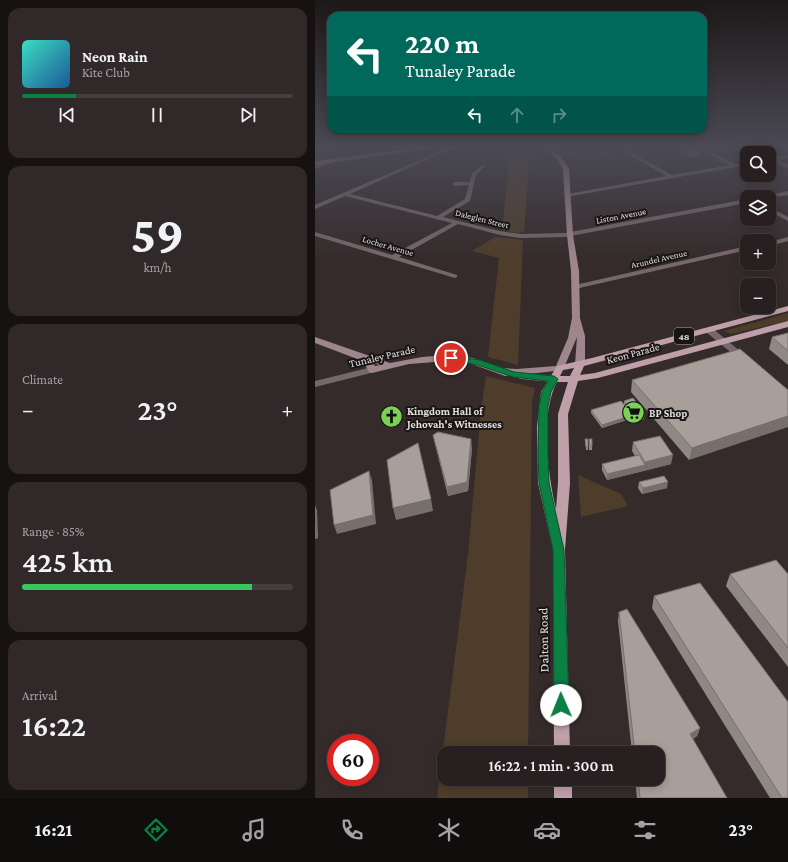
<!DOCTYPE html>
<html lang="en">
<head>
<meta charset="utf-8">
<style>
  body { margin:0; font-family:"Crimson Pro",serif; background:#302829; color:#f1f3f6; height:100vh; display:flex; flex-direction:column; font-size:15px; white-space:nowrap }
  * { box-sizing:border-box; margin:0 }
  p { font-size:13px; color:#a5a3a5 }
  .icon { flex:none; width:22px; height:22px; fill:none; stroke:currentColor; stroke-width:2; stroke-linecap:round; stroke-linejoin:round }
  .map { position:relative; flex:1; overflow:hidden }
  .sheet { display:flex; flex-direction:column; gap:8px; padding:8px; background:#161212; width:315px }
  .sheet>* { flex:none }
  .hud { position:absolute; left:12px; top:12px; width:380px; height:122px; border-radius:12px; box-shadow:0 2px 10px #0003,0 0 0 1px #443e3e; background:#00695c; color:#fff; overflow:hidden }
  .fabs { position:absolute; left:425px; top:146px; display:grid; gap:8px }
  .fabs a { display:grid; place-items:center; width:36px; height:36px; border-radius:8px; background:#282020; box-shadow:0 2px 10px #0003,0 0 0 1px #443e3e; font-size:20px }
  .speed { position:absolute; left:12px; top:734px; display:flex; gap:8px; font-size:20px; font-weight:700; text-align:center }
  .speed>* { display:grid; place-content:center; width:52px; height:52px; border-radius:50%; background:#282020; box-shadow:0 2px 10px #0003,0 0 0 1px #443e3e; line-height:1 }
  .speed .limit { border:6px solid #d22; background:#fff; color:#111 }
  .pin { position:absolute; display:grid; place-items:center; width:34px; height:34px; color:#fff; margin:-17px; border:2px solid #fff; border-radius:50%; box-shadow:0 1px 4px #0007 }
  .me { position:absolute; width:44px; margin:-22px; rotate:359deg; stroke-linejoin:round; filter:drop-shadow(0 0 3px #0008) }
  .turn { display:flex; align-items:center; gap:14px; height:84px; padding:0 12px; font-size:18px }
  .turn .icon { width:52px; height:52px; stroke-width:2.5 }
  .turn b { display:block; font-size:28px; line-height:34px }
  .lanes { display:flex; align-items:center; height:38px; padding:0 12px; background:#0003; justify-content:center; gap:20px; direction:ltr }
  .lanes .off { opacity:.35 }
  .big { font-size:30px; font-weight:600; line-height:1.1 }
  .sheet .card { flex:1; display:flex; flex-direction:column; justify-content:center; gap:6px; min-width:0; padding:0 14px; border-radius:12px; background:#302829 }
  .sheet .dial { align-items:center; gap:0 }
  .dial b { font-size:52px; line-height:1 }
  .song { display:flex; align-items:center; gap:12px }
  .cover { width:48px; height:48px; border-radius:6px; background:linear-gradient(135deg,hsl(170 70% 55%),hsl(210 70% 35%)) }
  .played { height:4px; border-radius:2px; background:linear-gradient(90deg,#0b8043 20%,#443e3e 20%) }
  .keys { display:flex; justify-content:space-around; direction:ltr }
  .heat { display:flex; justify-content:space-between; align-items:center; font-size:22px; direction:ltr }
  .charge { height:6px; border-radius:3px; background:linear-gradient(90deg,#34c759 85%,#443e3e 0) }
  .trip { position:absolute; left:122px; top:746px; width:228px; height:40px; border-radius:12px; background:#282020; box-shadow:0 2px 10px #0003,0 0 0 1px #443e3e; font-weight:600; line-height:40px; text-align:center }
  .tabs { display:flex; height:64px; justify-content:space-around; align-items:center; background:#100d0d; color:#a5a3a5 }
  .tabs .icon { width:28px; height:28px }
  .tabs .selected { color:#0b8043 }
  .tabs b { font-size:18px; color:#f1f3f6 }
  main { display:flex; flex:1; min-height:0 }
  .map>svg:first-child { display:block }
</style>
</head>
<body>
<main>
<section class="sheet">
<div class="card">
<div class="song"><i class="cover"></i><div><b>Neon Rain</b><p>Kite Club</p></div></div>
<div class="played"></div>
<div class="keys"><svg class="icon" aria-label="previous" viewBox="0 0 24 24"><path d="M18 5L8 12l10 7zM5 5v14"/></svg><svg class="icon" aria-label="pause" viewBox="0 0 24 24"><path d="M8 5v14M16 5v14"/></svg><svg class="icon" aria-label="next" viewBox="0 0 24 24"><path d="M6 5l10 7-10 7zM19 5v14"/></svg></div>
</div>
<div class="card dial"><b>59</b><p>km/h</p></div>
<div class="card"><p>Climate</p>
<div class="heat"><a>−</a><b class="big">23°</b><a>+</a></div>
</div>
<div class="card"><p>Range · 85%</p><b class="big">425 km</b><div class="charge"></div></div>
<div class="card"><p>Arrival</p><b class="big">16:22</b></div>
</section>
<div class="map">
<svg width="473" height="798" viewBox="0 0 473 798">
  <rect width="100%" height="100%" fill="#352b2b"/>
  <g fill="#4f3d2b">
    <path d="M8 148H15L13 149 17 158 0 160V150Z"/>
    <path d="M196 148H230L215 151 209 232 202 233 187 230Z"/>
    <path d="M240 148H344L347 149 323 153 318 150 281 155 285 159H258Z"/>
    <path d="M180 237 208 240 203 365 173 357 184 258 157 251Z"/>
    <path d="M473 313V321L416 334 409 331Z"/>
    <path d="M171 376 220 388 217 401 213 753H129V779H213V798H122L153 554 166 409Z"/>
    <path d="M263 475 306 494 313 506 266 517Z"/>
  </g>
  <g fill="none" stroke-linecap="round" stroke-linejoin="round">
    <g fill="#76676c" fill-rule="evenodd">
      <path d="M133 148H138L35 194 122 216 150 199 154 185 140 186 137 184 140 182H155L157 173 168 165 170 166 161 175 155 201 128 217 185 231 205 234 250 233 432 199V203L250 237 205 238 185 235 143 224 84 257 142 275V277L140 278 0 236V232L77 255 137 223 30 196 0 209V205Z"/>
      <path d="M381 148H386L421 164 432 163V165L251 197 248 195 351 176 310 152 312 150 357 175 415 165Z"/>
      <path d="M473 156V158L462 160 473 165V168L456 161H454V159Z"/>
      <path d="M20 159 24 160 0 169V166Z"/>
      <path d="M473 191V195L454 198 447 197Z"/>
      <path d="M454 207 473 217V221L454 211Z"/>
      <path d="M473 237V241L454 246V242Z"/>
      <path d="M432 246V250L260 289 256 287 260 285Z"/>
      <path d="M391 328H397L431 356 432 358 431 360H425L391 332 390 330Z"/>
      <path d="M57 367 60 368 61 370 60 372 0 387V381Z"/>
    </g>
    <g fill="#9f868e" fill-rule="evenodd">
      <path d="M105 148H117L0 165V161Z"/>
      <path d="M231 148H236L246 157 254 169 258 235 264 271 265 318 270 336V364L268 366H262L260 364 262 337 248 370 214 374 242 377 244 379 239 382 206 379 203 378 202 375 190 376 157 364 133 361 94 364 57 373 54 372 49 363 45 360 0 343V337L75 363 107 357 133 355 158 358 187 368 202 369 241 366 253 338 257 318 256 271 252 235 248 169 242 159ZM58 363 65 365 60 366Z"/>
    </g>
    <g fill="#bf9fa9" fill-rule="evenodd">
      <path d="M473 306V311L269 366 265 375 280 373 473 321V327L283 378 263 381 253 414 255 483 250 550 255 753H239L238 550 223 483 222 427 226 392 242 366 277 358ZM259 368 255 376H245L248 370ZM242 382H253L243 414V483L241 509C233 477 225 412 242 382Z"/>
      <rect x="239" y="779" width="18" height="19"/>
    </g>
  </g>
  <g fill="#908884">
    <path d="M372 150 384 151 383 156 376 157 371 154Z"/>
    <path d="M473 333V365L454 349 457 337Z"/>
    <path d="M425 349 374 460 316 392 317 380Z"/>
    <path d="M309 401 329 419 320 422 318 418 287 428 276 413V410L309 404Z"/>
    <path d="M118 435 157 448 153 491 133 496 120 444Z"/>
    <path d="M270 439 273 447V450H271Z"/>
    <path d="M274 439 277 447V450H274Z"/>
    <path d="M318 442 356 464 292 480 287 470V464L320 456 317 451Z"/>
    <path d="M324 482 352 488 327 494 323 488Z"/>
    <path d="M415 574H473V667L411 586Z"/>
    <path d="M339 596 473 798H455L337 608Z"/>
    <path d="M304 612 385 728 382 736 378 739 412 798H322L320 779H343V753H317L303 621Z"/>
  </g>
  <g fill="#766f6c">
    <path d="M384 151 383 156 376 157V153Z"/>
    <path d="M330 413 329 419 320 422 321 416Z"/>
    <path d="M318 415V418L287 428V425Z"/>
    <path d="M473 416V427L374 460 377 448Z"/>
    <path d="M156 439 157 448 153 491 133 496 132 487Z"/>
    <path d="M358 455 356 464 329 471 330 462Z"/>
    <path d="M330 465 329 471 292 480V474Z"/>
    <path d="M54 471 57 480 61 524 22 534 19 525Z"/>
    <path d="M353 482 352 488 327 494 328 488Z"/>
    <path d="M116 499 118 511 81 520 78 508Z"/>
    <path d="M0 505 2 510 3 538 0 539Z"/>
    <path d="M385 728 382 736 372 742 375 734Z"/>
  </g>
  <g fill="#a89e9a" stroke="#766f6c">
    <path d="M379 149 384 151 376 153 372 150Z"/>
    <path d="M473 333V351L457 337Z"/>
    <path d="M425 349 473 390V416L377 448 317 380Z"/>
    <path d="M318 398 330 413 321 416 309 401Z"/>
    <path d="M306 401 318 415 287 425 276 410Z"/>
    <path d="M123 432 156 439 152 482 132 487 118 435Z"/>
    <path d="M345 436 358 455 330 462 318 442Z"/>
    <path d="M270 439H273V447H271Z"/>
    <path d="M274 439H277V447L275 446Z"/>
    <path d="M103 443 116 499 78 508 72 460Z"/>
    <path d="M324 455 330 465 292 474 287 464Z"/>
    <path d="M54 471 58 515 19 525 15 490Z"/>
    <path d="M349 476 353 482 328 488 324 482Z"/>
    <path d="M461 560 473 574V648L415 574Z"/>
    <path d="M385 583 473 702V798H467L339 596Z"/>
    <path d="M312 609 385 728 375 734 412 798H325L323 779H343V753H320L304 612Z"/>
  </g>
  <linearGradient id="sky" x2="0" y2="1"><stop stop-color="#1d1818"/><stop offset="0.57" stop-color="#4b4a55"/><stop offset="1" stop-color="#4b4a55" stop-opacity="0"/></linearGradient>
  <rect width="473" height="259" fill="url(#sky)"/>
  <path fill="#0b8043" stroke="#07532c" d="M133 356 165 360 199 372 239 376 243 379 236 392 233 406V453L234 483 249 550 254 705 252 710 246 713 241 710 239 705 238 550 224 483 223 453 224 406 227 392 233 381 198 377 163 365 133 360 131 358Z"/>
  <defs>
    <symbol id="supermarket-disc" viewBox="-11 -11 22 22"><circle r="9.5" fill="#7cd155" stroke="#191515"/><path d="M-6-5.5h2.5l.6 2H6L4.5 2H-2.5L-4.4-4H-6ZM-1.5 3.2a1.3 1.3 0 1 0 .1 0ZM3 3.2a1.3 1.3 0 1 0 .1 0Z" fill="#111"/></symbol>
    <symbol id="church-disc" viewBox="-11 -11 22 22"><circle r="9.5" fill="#7cd155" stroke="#191515"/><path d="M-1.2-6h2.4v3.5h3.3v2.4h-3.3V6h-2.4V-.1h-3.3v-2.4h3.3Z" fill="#111"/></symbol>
  </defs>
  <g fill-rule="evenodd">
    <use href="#supermarket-disc" x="306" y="400" width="25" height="25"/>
    <use href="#church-disc" x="64" y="404" width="25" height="25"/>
  </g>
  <g text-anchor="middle" stroke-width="4" stroke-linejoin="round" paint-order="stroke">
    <g font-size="9" fill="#e5dfdf" stroke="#191515">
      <text transform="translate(306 216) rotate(-11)" y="3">Liston Avenue</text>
      <text transform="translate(167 219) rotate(14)" y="3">Daleglen Street</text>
      <text transform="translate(73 246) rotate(16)" y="3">Locher Avenue</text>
      <text transform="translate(344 259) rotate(-13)" y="3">Arundel Avenue</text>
    </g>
    <rect fill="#191515" stroke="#a8a2a2" stroke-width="1" x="359" y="328" width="20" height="16" rx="3"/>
    <g font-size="10" font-weight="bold" fill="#e5dfdf">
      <text x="369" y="340">48</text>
    </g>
    <g font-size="11" fill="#e5dfdf" stroke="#191515">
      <text transform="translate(318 353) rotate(-15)" y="4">Keon Parade</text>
      <text transform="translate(67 356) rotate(-13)" y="4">Tunaley Parade</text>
    </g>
    <g font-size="11" font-weight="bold" fill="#e5dfdf" stroke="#191515" text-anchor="start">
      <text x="92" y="415">Kingdom Hall of<tspan x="92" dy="13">Jehovah's Witnesses</tspan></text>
      <text x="334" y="417">BP Shop</text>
    </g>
    <g font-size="13" fill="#e5dfdf" stroke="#191515">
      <text transform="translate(228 640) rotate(-91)" y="5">Dalton Road</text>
    </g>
  </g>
</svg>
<div class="fabs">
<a><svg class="icon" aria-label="search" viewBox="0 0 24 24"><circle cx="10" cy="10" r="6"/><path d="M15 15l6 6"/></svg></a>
<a><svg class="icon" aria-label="layers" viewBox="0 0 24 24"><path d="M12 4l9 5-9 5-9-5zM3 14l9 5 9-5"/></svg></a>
<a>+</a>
<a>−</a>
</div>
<div class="speed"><div class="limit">60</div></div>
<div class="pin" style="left:136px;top:358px;background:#d93025"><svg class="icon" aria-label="arrive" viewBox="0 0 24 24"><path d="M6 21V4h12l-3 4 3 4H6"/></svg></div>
<svg class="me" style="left:246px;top:705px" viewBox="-20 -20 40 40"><circle r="19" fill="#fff"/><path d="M0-13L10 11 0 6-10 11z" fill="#0b8043"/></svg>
<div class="trip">16:22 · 1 min · 300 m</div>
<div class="hud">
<div class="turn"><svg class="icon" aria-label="left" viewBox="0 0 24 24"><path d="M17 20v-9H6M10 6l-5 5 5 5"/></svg><div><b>220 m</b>Tunaley Parade</div></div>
<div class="lanes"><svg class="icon" aria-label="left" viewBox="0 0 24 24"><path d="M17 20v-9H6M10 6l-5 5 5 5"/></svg><svg class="icon off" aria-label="ahead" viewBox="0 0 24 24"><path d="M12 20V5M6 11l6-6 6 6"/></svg><svg class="icon off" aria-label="right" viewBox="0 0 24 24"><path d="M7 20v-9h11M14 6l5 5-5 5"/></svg></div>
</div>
</div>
</main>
<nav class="tabs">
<b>16:21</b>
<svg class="icon selected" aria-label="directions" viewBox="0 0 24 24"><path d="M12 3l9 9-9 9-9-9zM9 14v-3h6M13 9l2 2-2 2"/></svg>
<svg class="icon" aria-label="music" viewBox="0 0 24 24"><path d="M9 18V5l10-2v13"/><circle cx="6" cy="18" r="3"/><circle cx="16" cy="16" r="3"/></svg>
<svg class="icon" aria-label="phone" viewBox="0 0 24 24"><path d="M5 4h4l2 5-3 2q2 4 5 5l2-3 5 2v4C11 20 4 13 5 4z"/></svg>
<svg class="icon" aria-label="climate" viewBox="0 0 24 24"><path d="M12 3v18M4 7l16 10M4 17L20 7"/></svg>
<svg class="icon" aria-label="car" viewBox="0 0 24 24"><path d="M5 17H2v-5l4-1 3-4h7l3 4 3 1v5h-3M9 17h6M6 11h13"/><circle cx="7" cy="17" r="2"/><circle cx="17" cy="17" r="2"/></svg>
<svg class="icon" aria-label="filters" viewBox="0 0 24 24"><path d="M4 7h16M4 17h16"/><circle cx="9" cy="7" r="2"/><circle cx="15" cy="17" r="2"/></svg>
<b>23°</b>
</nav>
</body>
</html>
